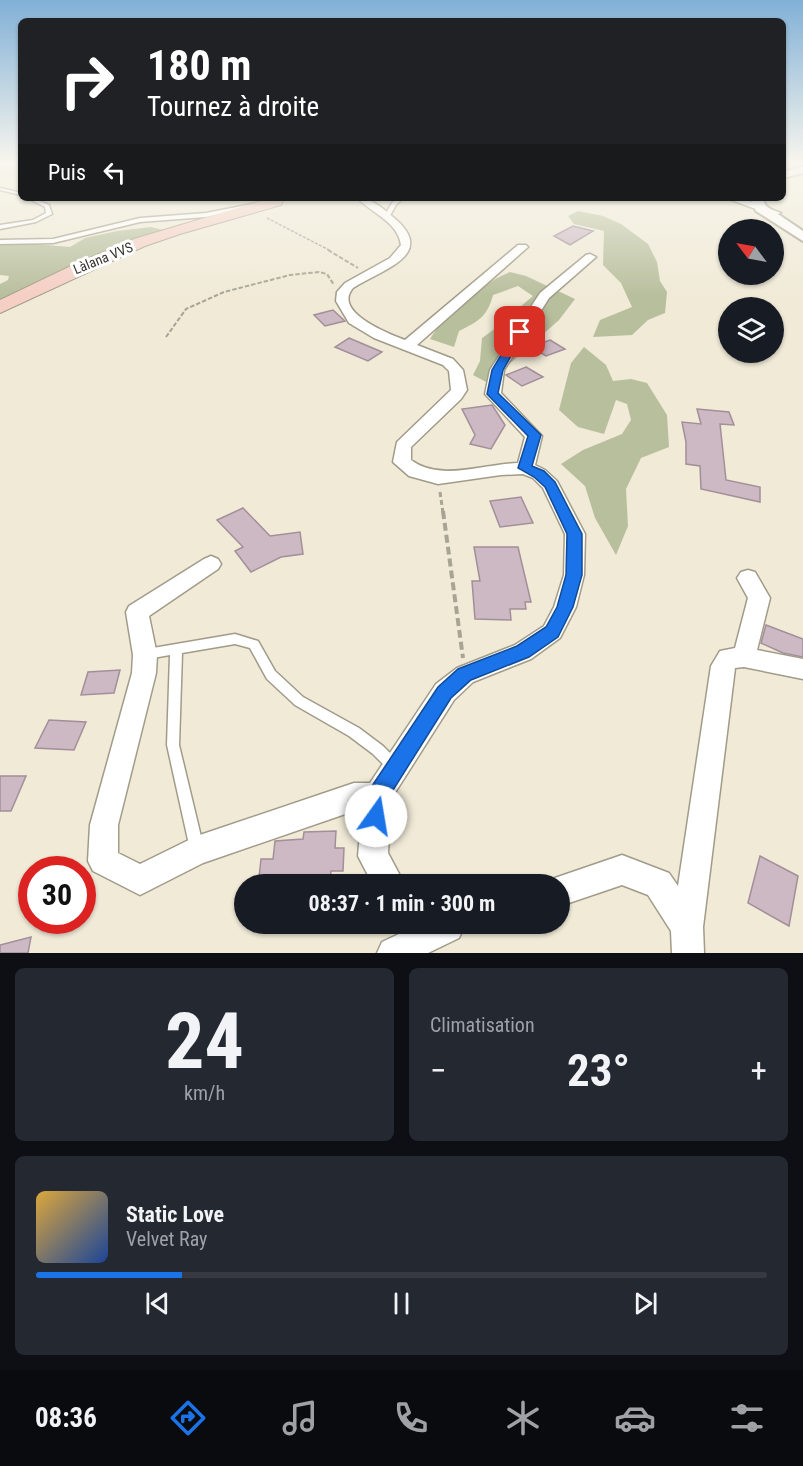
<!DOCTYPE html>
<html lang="fr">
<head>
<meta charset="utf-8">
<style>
  body { margin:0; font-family:"Roboto Condensed",sans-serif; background:#242831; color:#f1f3f6; height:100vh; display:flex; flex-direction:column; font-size:22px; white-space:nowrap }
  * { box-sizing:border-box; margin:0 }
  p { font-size:20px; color:#9ea1a6 }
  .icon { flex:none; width:33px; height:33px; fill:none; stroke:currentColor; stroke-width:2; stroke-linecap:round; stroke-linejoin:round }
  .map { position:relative; height:953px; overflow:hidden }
  .drawer { display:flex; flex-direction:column; gap:15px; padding:15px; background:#0d0f14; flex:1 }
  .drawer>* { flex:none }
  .hud { position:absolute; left:18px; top:18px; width:768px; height:183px; border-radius:9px; box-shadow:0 2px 4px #0004; background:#202124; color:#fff; overflow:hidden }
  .needle { width:39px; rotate:302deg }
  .fabs { position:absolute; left:718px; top:219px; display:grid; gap:12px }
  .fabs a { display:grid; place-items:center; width:66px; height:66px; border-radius:50%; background:#171b24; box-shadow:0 2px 4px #0004; font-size:30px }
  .speed { position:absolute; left:18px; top:856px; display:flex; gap:12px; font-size:30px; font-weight:700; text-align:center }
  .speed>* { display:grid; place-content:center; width:78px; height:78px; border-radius:50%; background:#171b24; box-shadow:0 2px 4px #0004; line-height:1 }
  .speed .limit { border:9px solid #d22; background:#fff; color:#111 }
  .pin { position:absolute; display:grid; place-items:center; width:51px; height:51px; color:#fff; margin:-26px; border-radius:12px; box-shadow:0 3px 9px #0006 }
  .me { position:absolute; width:66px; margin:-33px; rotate:13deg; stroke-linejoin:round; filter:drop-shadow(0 0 4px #0008) }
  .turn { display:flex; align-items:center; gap:21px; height:126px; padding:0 30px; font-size:27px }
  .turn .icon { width:78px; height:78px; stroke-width:2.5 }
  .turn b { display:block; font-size:42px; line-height:51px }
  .then { display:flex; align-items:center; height:57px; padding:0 30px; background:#0003; gap:12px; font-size:22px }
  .big { font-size:45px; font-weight:700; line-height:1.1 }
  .drawer .widget { flex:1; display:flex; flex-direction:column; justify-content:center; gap:9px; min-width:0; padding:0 21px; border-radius:9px; background:#242831 }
  .drawer .dial { align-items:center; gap:0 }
  .dial b { font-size:78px; line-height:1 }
  .song { display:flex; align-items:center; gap:18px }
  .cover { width:72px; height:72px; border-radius:9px; background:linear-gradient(135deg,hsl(40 70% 55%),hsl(220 70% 35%)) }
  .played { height:6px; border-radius:3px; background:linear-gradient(90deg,#1a73e8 20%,#363941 20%) }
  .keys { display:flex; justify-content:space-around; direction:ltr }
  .heat { display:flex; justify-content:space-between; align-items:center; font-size:33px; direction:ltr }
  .drawer .tiles { flex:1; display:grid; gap:15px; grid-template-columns:1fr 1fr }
  .widget:last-child { grid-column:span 2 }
  .trip { position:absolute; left:234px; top:874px; width:336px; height:60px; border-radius:30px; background:#171b24; box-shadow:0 2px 4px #0004; font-weight:700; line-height:60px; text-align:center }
  .menu { display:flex; height:96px; justify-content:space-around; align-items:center; background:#090b0e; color:#9ea1a6 }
  .menu .icon { width:42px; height:42px }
  .menu .selected { color:#1a73e8 }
  .menu b { font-size:27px; color:#f1f3f6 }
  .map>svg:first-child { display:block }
</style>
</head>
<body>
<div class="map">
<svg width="803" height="953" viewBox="0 0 803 953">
  <rect width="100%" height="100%" fill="#f0ead7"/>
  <g fill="#b8bf9d">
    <path d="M578 211 603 216 621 224 648 244 657 262 660 281 667 292 665 313 648 320 632 335 593 337 600 320 632 307 621 283 603 265 604 231 574 224 568 216Z"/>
    <path d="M151 227 167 231 0 304V284L8 280 9 276 0 275V245L22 243 70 247 85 238 117 231Z"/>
    <path d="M510 272 526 276 575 299 559 320 488 383 473 375 480 361 482 338C501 325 515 311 533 296L518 286 493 295C487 317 479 321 459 331L454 347 430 339C451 306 475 288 510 272Z"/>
    <path d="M584 347 606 365 613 381 631 379 647 383 667 415 669 447 641 458 626 489 628 526 616 555 595 518 585 486 561 464 583 450 622 434 631 420 627 404 616 400 604 434 578 427 559 410 571 363Z"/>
  </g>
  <g fill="#cdb9c4" stroke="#a28f99" stroke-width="1.5">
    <path d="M573 226 593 231 570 245 554 236Z"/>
    <path d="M333 310 345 321 325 326 314 315Z"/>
    <path d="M349 338 382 352 368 361 335 347Z"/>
    <path d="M550 340 565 349 546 356 531 347Z"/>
    <path d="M526 367 543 377 522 386 506 375Z"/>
    <path d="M492 405 505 425 491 449 470 444 475 435 462 409Z"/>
    <path d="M697 409 729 412 734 425 720 424 726 480 760 487V502L701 489 700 466 686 464V442L682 422 701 424Z"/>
    <path d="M521 497 533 523 500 527 490 501Z"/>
    <path d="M243 508 270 536 300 532 303 554 281 557 251 572 235 551 243 547 217 520Z"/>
    <path d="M474 547H518L531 602H525L526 609H510L511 620 475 619 472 581H480Z"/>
    <path d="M766 625 803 639V657L783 653 761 643Z"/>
    <path d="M120 670 114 693 81 695 88 672Z"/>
    <path d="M49 720 86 722 74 750 35 748Z"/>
    <path d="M0 776H26L11 811H0Z"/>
    <path d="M336 831 335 848H344L343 871H331L330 881 289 883V877L259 878 261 859H273L275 841 303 839 304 832Z"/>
    <path d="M760 856 798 876 789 926 748 903Z"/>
    <path d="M31 937 28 953H0V945Z"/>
  </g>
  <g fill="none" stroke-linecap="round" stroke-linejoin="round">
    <defs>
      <g id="service">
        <path d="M0 188 21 193V195L0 190Z"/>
        <path d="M27 198H33L49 205 52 214 36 222 0 229V225L33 220 46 213 45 207Z"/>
        <path d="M398 198H403L396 205 388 219H384L383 218 392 203Z"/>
        <path d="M252 204H254V206L206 217 140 222 53 243 0 244V240L53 239 140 218 206 213Z"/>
        <path d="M235 634 258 641 275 671 303 697 359 728 383 746 399 762 401 766 399 770 394 772 389 770 373 754 349 736 295 705 267 679 250 648 235 644 182 653 179 745 204 849 202 854 197 856 192 854 190 849 167 745 170 655 147 659 143 657 141 654 143 651 147 649Z"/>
      </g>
      <g id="minor">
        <path d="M357 198C372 198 382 208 393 217 439 255 382 269 353 288 332 312 389 334 405 340L518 245H526L528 247 417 345 453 359 463 370 467 390 461 399 411 447V460C440 482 483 464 518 463L525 437 485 394 490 370 540 293 586 255 590 254 596 257 549 298 504 370 501 393 542 436 535 465 545 470 557 481 585 534 584 575 576 607 560 638 531 659 473 682 454 700 391 799 388 853 405 885H373L358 856 362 810 354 811 203 863 140 895 93 871 88 861 90 825 132 673 133 655 126 612 129 606 204 559 211 556 218 559 221 564 218 569 149 616 157 655 156 673 118 825V853L140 864 197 836 354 783H370L436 684 457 668 515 645 544 626 554 607 564 575 565 534 543 488 533 478 523 474 501 475 438 484 409 476 393 462 397 442 451 390 449 371 443 365 374 338 349 323 336 301 337 292 345 283 390 258 401 245C398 222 372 213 357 198Z"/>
        <path d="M726 198H741L781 213 772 215Z"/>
        <path d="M748 570 755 572 770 598 757 650 803 659V679L744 667 735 668 703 927 704 953H672L671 931 648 895 622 885 560 906V885H547L549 880 622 855 669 873 678 886 711 666 720 651 735 648 748 598 737 578 741 572Z"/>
        <path d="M420 924H462L464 927 459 938 428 953H377L382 942Z"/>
      </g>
      <g id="tertiary">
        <path d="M803 167V173L783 178V172Z"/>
        <path d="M752 198H762L766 206 803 231V241L756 211 751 200Z"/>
      </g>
      <path id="secondary" d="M271 198 284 199 281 205 180 234 145 246 0 313V300L73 265 134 239Z"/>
    </defs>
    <use href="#service" stroke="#a19b89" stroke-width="3"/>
    <use href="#minor" stroke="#a19b89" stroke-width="3"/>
    <use href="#tertiary" stroke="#a19b89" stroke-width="4"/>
    <use href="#secondary" stroke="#a19b89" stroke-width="2"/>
    <path stroke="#a8a495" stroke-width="1.5" stroke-dasharray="3 1.5" stroke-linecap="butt" d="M267 218 331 251"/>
    <g stroke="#a8a495" stroke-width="2" stroke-dasharray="4.5 2" stroke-linecap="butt">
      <path d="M328 250 358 268"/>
      <path d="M166 337 186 309 224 292 290 275 319 272 327 274 334 285"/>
    </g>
    <path stroke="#a8a495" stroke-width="3" stroke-dasharray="5 3" stroke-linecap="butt" d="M440 492 443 513"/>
    <path stroke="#a8a495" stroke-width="4" stroke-dasharray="8 4" stroke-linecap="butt" d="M443 511 463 658"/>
    <use href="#service" fill="#fff" fill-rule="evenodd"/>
    <use href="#minor" fill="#fff" fill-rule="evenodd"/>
    <use href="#tertiary" fill="#fff" fill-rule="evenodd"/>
    <use href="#secondary" fill="#f5cfc4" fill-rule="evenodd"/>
  </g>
  <linearGradient id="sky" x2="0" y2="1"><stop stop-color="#81b0d7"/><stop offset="0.55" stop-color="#f8f6ed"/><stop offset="1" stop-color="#f8f6ed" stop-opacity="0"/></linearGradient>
  <rect width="803" height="296" fill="url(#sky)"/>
  <path fill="#1a73e8" stroke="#114b97" stroke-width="1.5" d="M520 329 525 332 503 370 498 393 541 435 532 466 544 471 555 482 582 534V575L573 607 558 637 529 657 471 680 451 698 388 798 387 816 384 823 376 826 369 823C364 812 365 799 370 789L438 687 458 669 517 646 546 627 557 607 566 575 567 534 545 487 534 477 518 468 528 436 487 394 492 370 516 330Z"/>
  <g text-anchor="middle" stroke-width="6" stroke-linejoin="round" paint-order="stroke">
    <g font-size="14" fill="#37352d" stroke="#fff">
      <text transform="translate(103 258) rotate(-22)" y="5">Làlana VVS</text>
    </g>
  </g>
</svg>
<div class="fabs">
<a><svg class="needle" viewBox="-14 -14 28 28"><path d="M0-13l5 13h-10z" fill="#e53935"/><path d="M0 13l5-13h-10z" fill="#9ea1a6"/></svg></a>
<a><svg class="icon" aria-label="layers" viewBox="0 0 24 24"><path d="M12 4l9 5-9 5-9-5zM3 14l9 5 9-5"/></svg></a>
</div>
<div class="speed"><div class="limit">30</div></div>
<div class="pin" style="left:520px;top:332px;background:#d93025"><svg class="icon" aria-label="arrive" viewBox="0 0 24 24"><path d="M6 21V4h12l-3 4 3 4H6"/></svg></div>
<svg class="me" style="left:376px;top:816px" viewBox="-20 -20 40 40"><circle r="19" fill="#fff"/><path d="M0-13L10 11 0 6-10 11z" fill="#1a73e8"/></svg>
<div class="trip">08:37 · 1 min · 300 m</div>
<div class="hud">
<div class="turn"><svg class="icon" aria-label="right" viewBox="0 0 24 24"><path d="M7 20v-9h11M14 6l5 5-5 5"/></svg><div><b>180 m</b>Tournez à droite</div></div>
<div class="then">Puis<svg class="icon" aria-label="left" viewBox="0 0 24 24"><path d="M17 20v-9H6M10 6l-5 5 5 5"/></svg></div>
</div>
</div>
<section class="drawer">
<div class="tiles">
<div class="widget dial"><b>24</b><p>km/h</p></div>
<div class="widget"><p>Climatisation</p>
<div class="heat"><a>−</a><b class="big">23°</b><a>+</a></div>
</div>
<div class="widget">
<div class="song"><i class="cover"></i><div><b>Static Love</b><p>Velvet Ray</p></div></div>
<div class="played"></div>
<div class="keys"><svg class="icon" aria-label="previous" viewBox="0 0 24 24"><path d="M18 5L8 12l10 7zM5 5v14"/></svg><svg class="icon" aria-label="pause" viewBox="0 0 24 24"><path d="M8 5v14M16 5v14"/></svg><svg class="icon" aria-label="next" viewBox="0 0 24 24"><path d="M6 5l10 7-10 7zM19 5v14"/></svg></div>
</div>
</div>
</section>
<nav class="menu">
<b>08:36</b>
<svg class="icon selected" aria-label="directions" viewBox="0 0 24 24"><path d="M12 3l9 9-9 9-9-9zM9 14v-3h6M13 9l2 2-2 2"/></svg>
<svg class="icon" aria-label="music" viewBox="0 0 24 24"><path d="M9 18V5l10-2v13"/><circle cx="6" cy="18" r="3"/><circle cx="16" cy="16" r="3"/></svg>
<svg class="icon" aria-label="phone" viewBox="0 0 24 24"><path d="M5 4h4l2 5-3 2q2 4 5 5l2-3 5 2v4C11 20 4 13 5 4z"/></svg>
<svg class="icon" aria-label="climate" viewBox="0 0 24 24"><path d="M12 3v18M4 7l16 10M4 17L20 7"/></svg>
<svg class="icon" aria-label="car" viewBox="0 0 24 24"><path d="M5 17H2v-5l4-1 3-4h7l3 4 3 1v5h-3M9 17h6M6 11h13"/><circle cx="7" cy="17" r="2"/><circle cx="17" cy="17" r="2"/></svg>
<svg class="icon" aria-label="filters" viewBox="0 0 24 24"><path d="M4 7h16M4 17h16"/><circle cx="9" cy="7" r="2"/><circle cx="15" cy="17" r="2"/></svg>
</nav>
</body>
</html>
